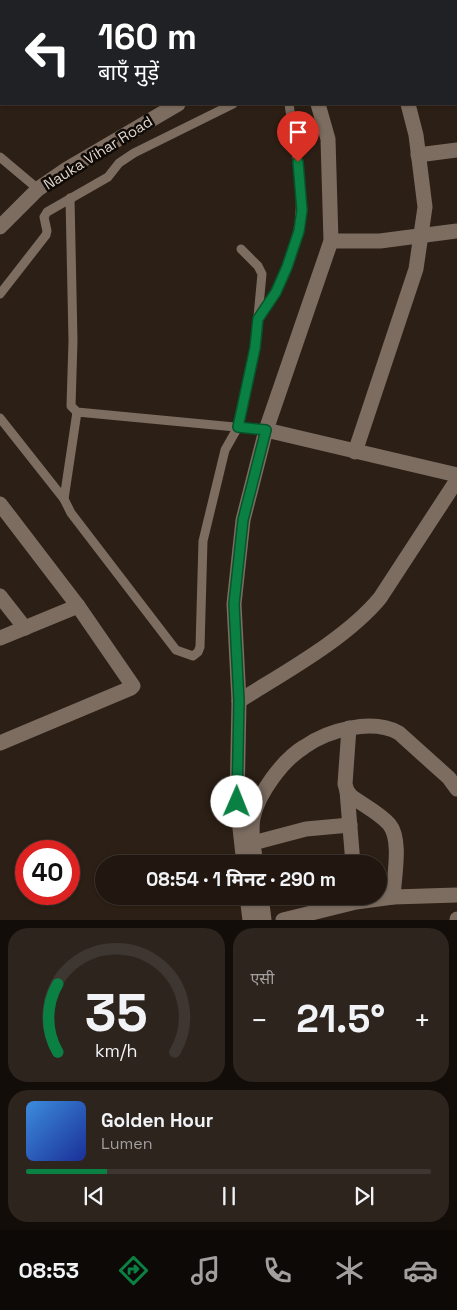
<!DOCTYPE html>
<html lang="hi">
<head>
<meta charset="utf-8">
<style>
  body { margin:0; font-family:"Space Grotesk","Noto Sans Devanagari",sans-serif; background:#2d241e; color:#f1f3f6; height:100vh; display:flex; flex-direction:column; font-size:19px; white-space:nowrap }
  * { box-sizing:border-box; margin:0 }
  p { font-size:16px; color:#a29f9f }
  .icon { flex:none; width:28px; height:28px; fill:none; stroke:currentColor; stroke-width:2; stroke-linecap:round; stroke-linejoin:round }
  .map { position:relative; height:920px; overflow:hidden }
  .sheet { display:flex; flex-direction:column; gap:8px; padding:8px; background:#120d09; flex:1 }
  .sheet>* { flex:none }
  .top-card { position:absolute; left:0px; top:0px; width:458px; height:105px; box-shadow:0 1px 4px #0004,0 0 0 1px #3e3630; background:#202124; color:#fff; overflow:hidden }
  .speed { position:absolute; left:15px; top:840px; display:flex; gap:10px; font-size:25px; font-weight:700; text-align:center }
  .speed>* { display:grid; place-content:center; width:65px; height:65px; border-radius:50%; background:#211710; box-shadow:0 1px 4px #0004,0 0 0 1px #3e3630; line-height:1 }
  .speed .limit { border:8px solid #d22; background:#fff; color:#111 }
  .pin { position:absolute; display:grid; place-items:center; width:42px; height:42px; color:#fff; margin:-51px -21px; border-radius:50% 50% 50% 0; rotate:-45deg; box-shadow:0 0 5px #0007 }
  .pin .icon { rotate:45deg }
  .me { position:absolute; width:55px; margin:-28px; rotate:1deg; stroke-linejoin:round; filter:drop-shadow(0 0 4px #0008) }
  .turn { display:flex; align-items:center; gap:18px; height:105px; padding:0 15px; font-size:22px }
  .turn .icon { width:65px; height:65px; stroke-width:2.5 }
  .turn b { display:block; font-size:35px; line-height:42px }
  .big { font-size:38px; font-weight:700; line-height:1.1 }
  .sheet .tile { flex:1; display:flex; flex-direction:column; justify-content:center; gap:8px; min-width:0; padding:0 18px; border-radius:20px; background:#2d241e }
  .sheet .dial { align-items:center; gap:0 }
  .dial svg { height:130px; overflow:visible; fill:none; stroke:#3e3630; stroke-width:7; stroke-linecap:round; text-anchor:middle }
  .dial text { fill:#f1f3f6; stroke:none }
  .song { display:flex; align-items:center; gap:15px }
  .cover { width:60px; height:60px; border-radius:8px; background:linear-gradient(135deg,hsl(210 70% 55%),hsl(230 70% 35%)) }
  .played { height:5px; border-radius:2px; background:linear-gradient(90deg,#0b8043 20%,#3e3630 20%) }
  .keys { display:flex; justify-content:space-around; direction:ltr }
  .heat { display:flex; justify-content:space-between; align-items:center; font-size:28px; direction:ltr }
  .sheet .tiles { flex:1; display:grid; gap:8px; grid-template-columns:1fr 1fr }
  .tile:last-child { grid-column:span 2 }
  .trip { position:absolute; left:95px; top:855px; width:292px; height:50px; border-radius:25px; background:#211710; box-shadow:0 1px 4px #0004,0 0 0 1px #3e3630; font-weight:700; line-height:50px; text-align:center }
  .tab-bar { display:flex; height:80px; justify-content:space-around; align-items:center; background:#0d0906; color:#a29f9f }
  .tab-bar .icon { width:35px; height:35px }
  .tab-bar .on { color:#0b8043 }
  .tab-bar b { font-size:22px; color:#f1f3f6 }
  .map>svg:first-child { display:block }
</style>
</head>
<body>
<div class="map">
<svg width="457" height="920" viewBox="0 0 457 920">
  <rect width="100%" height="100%" fill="#2c1f15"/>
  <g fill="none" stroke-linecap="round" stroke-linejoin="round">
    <g stroke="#7d6d61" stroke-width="9">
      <path d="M300 1 302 0"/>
      <path d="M0 157 38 189"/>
      <path d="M70 198 73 341 71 406 77 412 266 430"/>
      <path d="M0 294 46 235 47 231 44 217 47 212 108 177 119 163 134 153 233 104"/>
      <path d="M259 317C264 310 270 303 275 295 313 225 300 178 289 104"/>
      <path d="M77 412 64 499 71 513 176 650 193 656 198 652 200 647 203 541 225 450 238 427 249 380 255 348 262 274 258 266 241 249"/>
      <path d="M0 418 64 499"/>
    </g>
    <g stroke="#7d6d61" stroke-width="15">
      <path d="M456 72H457"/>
      <path d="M418 155 457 150"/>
      <path d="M331 241H380L457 231"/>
      <path d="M266 430 457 475"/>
      <path d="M355 452 416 269 425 207 416 135 408 104"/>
      <path d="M0 504 78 606 133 686 131 688 0 743"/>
      <path d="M0 596 25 628"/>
      <path d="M0 638 78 606"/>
      <path d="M239 701C285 672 346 639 380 598L457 480"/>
      <path d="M349 728 345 784 347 791 351 796C363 805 379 813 389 824 402 839 394 877 393 897"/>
      <path d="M347 791 353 864"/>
      <path d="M253 843 306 829 350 825"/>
      <path d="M256 864C254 849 250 833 253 818 258 793 283 760 304 747 328 730 372 718 399 733L449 778 457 789"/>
      <path d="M261 896 264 920"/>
      <path d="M283 920 356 902 393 897 457 895"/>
      <path d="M457 920V919"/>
    </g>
    <g stroke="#7d6d61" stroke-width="15">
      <path d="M273 0 274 1"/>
      <path d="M441 1 452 0"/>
      <path d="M0 227 38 189 67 169 178 104"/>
      <path d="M244 864 237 802 239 701 234 604 243 520 266 430 331 241 328 139 318 104"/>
      <path d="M247 896 250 920"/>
    </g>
  </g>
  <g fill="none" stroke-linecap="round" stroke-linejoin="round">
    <defs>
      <path id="route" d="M237 802 239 701 234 604 243 520 266 430 238 427 255 348 258 319 276 292 287 267 299 231 302 210 298 162"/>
    </defs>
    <use href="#route" stroke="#07532c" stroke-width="12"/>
    <use href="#route" stroke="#0b8043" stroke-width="9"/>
  </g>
  <g text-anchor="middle" stroke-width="5" stroke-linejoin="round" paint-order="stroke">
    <g font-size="15" fill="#ddd4ce" stroke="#100a06">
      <text transform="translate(98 153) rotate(-32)" y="5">Nauka Vihar Road</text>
    </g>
  </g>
</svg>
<div class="speed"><div class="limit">40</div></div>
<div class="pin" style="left:298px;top:162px;background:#d93025"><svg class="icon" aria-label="arrive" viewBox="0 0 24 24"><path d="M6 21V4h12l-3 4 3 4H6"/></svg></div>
<svg class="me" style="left:237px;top:802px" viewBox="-20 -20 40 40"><circle r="19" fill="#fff"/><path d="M0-13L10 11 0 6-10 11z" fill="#0b8043"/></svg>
<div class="trip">08:54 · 1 मिनट · 290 m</div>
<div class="top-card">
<div class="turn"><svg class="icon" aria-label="left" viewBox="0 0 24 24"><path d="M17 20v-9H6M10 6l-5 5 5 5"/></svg><div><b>160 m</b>बाएँ मुड़ें</div></div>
</div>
</div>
<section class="sheet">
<div class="tiles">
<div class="tile dial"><svg viewBox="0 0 100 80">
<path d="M14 69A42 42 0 1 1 86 69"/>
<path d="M14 69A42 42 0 0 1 14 27" stroke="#0b8043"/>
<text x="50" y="56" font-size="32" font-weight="700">35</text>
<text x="50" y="72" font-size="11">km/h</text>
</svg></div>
<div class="tile"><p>एसी</p>
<div class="heat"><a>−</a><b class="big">21.5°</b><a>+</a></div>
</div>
<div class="tile">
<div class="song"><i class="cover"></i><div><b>Golden Hour</b><p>Lumen</p></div></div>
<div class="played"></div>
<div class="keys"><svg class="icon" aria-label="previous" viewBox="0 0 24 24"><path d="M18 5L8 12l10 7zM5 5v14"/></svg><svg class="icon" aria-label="pause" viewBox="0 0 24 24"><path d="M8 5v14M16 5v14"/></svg><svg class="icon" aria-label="next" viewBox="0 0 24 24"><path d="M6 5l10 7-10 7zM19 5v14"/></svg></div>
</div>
</div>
</section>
<nav class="tab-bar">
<b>08:53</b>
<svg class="icon on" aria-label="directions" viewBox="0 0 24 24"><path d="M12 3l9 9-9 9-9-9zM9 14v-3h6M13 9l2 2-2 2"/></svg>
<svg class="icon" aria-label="music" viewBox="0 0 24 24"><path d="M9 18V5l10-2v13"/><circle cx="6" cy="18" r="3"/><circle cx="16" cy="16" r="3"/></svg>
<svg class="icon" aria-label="phone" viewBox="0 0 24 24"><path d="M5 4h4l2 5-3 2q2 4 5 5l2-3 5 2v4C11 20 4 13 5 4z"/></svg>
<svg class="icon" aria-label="climate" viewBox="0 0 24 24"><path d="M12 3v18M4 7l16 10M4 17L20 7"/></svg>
<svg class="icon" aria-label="car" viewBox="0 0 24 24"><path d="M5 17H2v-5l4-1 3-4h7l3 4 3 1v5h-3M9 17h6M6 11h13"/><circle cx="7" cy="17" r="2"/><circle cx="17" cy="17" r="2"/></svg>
</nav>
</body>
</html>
